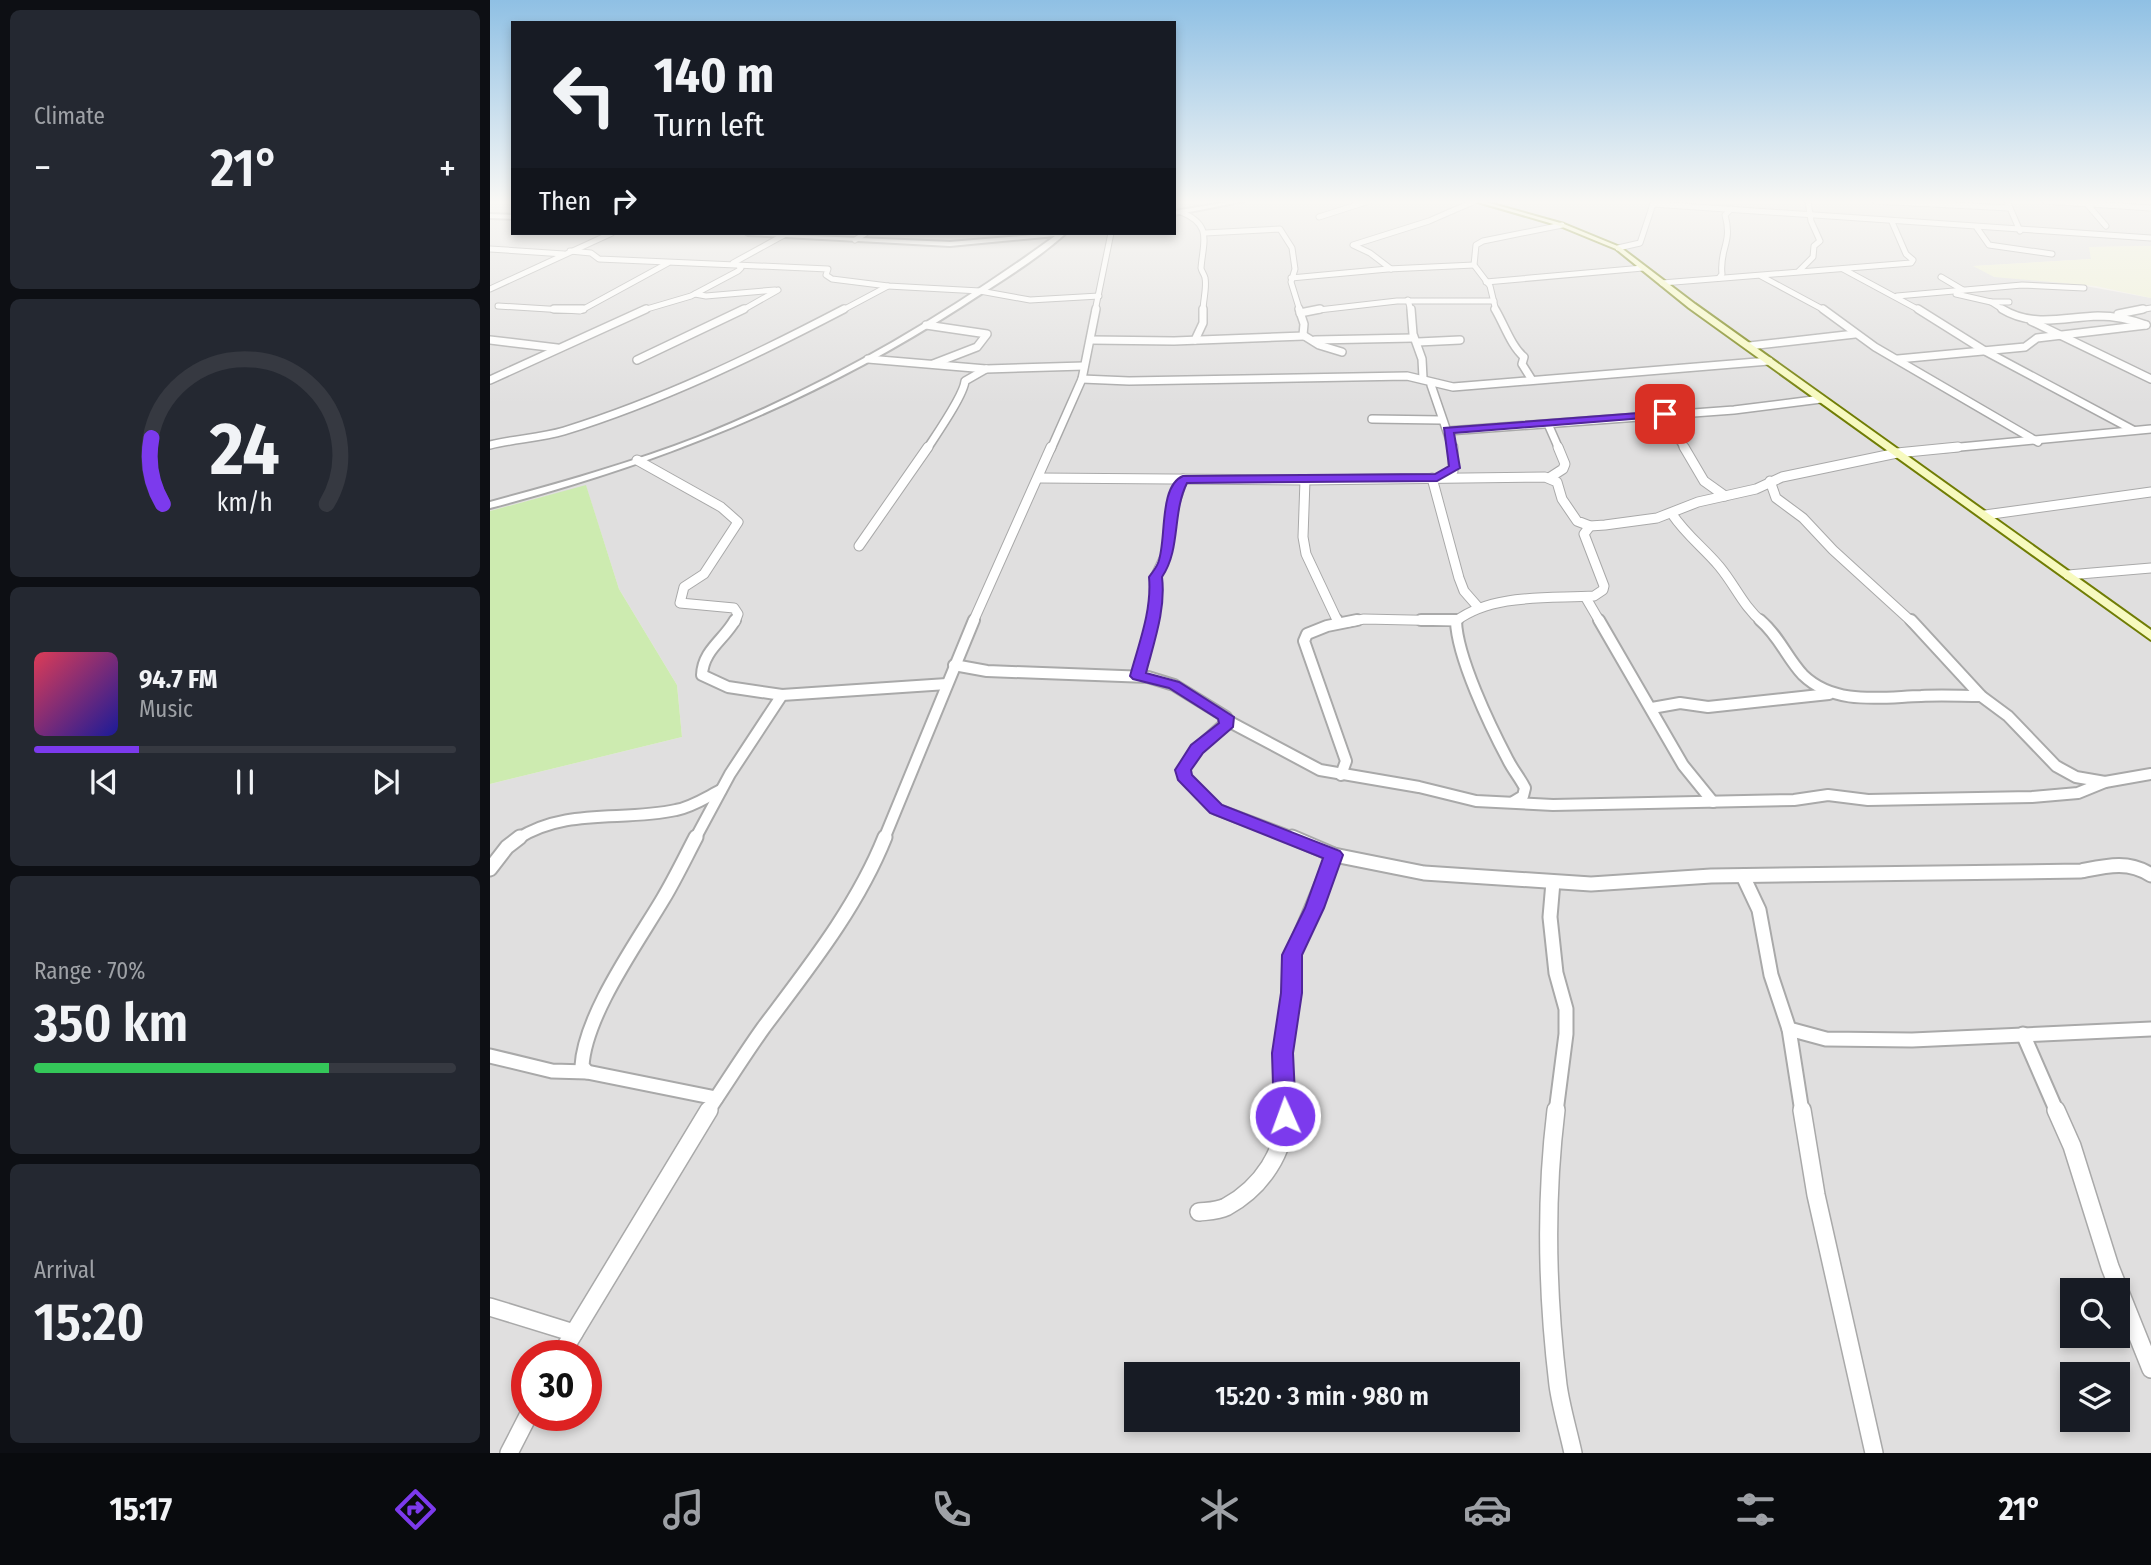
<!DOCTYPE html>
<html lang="en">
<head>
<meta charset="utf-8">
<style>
  body { margin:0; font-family:"Fira Sans Condensed",sans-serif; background:#242831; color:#f1f3f6; height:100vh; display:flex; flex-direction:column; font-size:26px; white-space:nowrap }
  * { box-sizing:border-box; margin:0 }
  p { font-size:23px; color:#9ea1a6 }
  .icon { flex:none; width:38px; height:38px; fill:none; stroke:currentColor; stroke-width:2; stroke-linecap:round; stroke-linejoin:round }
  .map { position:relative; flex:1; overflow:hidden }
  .side { display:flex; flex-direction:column; gap:10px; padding:10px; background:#0d0f14; width:490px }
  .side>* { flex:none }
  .guide { position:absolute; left:21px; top:21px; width:665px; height:214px; border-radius:0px; box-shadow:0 4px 10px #0003; background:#171b24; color:#f1f3f6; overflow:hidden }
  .tools { position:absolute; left:1570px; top:1278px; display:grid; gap:14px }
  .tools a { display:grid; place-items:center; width:70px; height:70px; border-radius:0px; background:#171b24; box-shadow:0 4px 10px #0003; font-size:35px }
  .speed { position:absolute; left:21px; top:1340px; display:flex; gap:14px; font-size:35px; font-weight:700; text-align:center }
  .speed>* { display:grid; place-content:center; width:91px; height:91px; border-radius:50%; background:#171b24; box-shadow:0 4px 10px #0003; line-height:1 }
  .speed .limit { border:10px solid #d22; background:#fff; color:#111 }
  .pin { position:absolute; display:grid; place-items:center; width:60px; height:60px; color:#fff; margin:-30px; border-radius:14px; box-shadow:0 4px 10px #0006 }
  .me { position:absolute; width:77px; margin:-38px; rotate:358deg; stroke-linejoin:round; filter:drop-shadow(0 0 5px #0008) }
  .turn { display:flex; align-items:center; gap:24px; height:147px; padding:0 28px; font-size:32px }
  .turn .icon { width:91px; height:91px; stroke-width:2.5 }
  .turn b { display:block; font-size:49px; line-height:60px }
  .then { display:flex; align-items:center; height:66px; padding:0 28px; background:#0003; gap:14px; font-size:26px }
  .big { font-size:52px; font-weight:600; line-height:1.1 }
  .side .widget { flex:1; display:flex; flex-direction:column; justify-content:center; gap:10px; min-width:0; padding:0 24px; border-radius:10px; background:#242831 }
  .side .dial { align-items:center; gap:0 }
  .dial svg { height:182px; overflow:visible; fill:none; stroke:#363941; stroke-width:7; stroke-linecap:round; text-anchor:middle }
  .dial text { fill:#f1f3f6; stroke:none }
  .song { display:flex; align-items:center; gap:21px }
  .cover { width:84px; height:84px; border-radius:10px; background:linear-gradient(135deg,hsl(350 70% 55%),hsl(240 70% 35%)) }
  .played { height:7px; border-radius:4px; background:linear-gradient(90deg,#7c3aed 25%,#363941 25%) }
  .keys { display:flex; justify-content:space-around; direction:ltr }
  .heat { display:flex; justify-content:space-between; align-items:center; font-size:38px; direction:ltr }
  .charge { height:10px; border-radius:5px; background:linear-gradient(90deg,#34c759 70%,#363941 0) }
  .trip { position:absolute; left:634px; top:1362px; width:396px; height:70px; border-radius:0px; background:#171b24; box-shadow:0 4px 10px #0003; font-weight:600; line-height:70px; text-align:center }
  .menu { display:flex; height:112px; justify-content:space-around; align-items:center; background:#090b0e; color:#9ea1a6 }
  .menu .icon { width:49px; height:49px }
  .menu .selected { color:#7c3aed }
  .menu b { font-size:32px; color:#f1f3f6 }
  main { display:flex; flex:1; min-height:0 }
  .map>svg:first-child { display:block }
</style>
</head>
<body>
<main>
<section class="side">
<div class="widget"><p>Climate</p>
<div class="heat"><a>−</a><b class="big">21°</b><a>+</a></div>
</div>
<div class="widget dial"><svg viewBox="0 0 100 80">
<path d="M14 69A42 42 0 1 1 86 69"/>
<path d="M14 69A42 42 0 0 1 9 40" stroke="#7c3aed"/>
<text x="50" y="56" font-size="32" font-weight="700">24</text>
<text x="50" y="72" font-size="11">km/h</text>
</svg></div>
<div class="widget">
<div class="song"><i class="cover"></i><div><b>94.7 FM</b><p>Music</p></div></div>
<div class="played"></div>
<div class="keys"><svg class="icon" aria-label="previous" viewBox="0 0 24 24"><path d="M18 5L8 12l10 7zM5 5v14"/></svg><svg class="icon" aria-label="pause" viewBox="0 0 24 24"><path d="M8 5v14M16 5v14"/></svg><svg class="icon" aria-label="next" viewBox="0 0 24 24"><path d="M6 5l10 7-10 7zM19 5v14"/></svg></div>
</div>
<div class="widget"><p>Range · 70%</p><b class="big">350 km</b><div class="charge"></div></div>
<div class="widget"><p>Arrival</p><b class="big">15:20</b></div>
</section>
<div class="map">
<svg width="1661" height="1453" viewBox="0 0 1661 1453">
  <rect width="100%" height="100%" fill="#f2efe9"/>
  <path fill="#e0dfdf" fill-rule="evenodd" d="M0 201H23V233H684V201H1661V246L1600 247 1601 259 1485 266 1661 298V1453H0V784L192 737 187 685 129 589 96 486 0 511ZM1582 1290H1628V1335H1582ZM37 1356H96V1416H37ZM646 1374H1017V1419H646ZM1582 1374H1628V1419H1582Z"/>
  <path fill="#eef0d5" d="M1661 246V298L1606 286 1504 277 1483 266 1601 259 1599 247Z"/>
  <path fill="#cdebb0" d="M96 485 129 589 187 685 192 737 0 784V511Z"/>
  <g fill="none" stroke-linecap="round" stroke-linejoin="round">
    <defs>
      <g id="minor-far5">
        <path d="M1385 201 1519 208"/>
        <path d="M1517 201 1530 231"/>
        <path d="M1555 201 1661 208"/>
        <path d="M1163 204 1661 238"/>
        <path d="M1597 204 1616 226"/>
        <path d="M691 212C723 225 713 242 711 268 711 270 715 276 715 278 717 287 713 301 713 311"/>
        <path d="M829 217 879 201"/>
        <path d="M1487 228 1499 245 1562 254"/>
        <path d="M715 233 790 229 802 248 805 269 801 282 810 311"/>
        <path d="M365 240 376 233"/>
        <path d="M1128 248 1150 243 1164 201"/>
        <path d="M0 249 74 254"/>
        <path d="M80 251 101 253 109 259 338 269 336 275 342 279 398 286 490 291 540 300 609 296"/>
        <path d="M243 263 294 235"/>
        <path d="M901 269 880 253 863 245 939 221 985 201"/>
        <path d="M1353 269 1431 311"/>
        <path d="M1309 271 1323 257 1324 246 1330 241 1321 221 1318 201"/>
        <path d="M1271 276 1336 311"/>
        <path d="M1451 277 1473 290"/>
        <path d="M801 278 898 269 984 265"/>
        <path d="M1229 278 1232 274C1229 249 1243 243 1235 215L1241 209"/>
        <path d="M996 282 1153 268"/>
        <path d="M1172 283 1421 263 1423 260 1416 254 1402 222"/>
        <path d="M0 289 122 233"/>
        <path d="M205 294 216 296 285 290"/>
        <path d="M1466 294 1501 302H1519"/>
        <path d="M1407 296 1532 285 1594 288"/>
        <path d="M918 300 921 311"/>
        <path d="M1501 302 1515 311"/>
        <path d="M8 306 90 311 178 263"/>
        <path d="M150 311 201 296 248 271 251 268 249 266"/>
        <path d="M251 311 288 290"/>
        <path d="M351 311 398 286"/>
        <path d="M605 311 621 233"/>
        <path d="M820 311 907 301H1004"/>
        <path d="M1006 311 1000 286 984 265 986 245 993 241 1072 225"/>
        <path d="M1644 311 1661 308"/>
      </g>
      <g id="minor-far4">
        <path d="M64 309H93"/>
        <path d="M809 309 814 324 813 335 829 345 852 352"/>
        <path d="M921 309 923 334 932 359 933 378"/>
        <path d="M1005 309C1014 324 1021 346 1034 357L1032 364 1042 380"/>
        <path d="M1333 309 1385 347 1548 442"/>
        <path d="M1428 309 1495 351 1643 430"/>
        <path d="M1512 309C1543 328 1575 317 1608 316 1625 316 1640 319 1656 325"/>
        <path d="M810 313 830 309"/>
        <path d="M1628 314 1653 309"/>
        <path d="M1541 321 1661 379"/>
        <path d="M436 325 497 334 487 347 443 364"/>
        <path d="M0 340 67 348"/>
        <path d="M601 340 684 341 814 336"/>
        <path d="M705 340 713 323V309"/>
        <path d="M825 340 923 338"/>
        <path d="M928 342 970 340"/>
        <path d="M1259 346 1365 334"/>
        <path d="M378 359 496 369 594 366"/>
        <path d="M1408 359 1535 347 1547 338 1656 325"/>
        <path d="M147 360 254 309"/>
        <path d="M592 379 639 381 917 376 963 387 1279 361"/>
        <path d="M0 380 156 309"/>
        <path d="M941 385 963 449"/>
        <path d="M1175 414 1195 449"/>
        <path d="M882 419 951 420"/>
        <path d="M1058 424 1069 449"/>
        <path d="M958 431 1244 410 1331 399"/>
        <path d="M0 445C24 439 50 438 74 431 171 401 264 356 354 309"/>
        <path d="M437 449C446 435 474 395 475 381L496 369"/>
        <path d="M561 449 592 379 606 309"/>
        <path d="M1449 449 1661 429"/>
      </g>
      <g id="minor-far3">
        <path d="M1194 447 1214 481 1235 496"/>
        <path d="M147 460 231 507 248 522 214 574 194 587 190 603 244 608 248 614 245 622"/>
        <path d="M953 475 963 471V447"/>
        <path d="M549 478 815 480 1055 477 1067 482 1072 499 1087 521 1100 526 1115 525 1167 518 1208 502 1266 489 1292 477 1407 453 1468 447"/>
        <path d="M942 478 969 578 974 591 988 607"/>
        <path d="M1059 478 1073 469 1075 464 1068 447"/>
        <path d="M815 480 813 537 816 554 848 622"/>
        <path d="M1280 481 1286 498 1313 518 1343 550 1422 622"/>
        <path d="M1182 514C1197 536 1213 547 1229 566 1245 585 1253 606 1272 622"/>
        <path d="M1495 515 1661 492"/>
        <path d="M369 546 438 447"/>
        <path d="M1578 575 1661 568"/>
        <path d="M1096 598 1110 622"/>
        <path d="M483 622 561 447"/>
        <path d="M663 622 666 600 665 577 676 554 685 503 693 479"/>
        <path d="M858 622 874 619 966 621C1003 593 1059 599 1104 596L1113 590 1114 586 1094 534 1100 526"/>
      </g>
      <g id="minor-far2">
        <path d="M245 620C234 640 213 650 212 675L238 687 292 695 457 684"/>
        <path d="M847 620 848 623"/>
        <path d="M931 620H967"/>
        <path d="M1109 620 1193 765 1223 802"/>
        <path d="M1270 620C1289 636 1297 658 1313 675 1345 706 1392 697 1431 696 1451 695 1471 696 1491 696"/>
        <path d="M1421 620 1491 696 1518 716 1566 766 1586 777 1615 782"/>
        <path d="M966 621C967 657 1000 726 1018 760 1023 770 1030 778 1035 788L1033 796 1023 802"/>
        <path d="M464 665 497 671 658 677 684 685 736 717 738 721 707 749 693 770 694 776 726 809 806 839"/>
        <path d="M648 675 663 620"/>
        <path d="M1162 708 1190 703 1218 707 1339 694"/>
        <path d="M738 721 830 770 929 787 986 801 1063 805 1304 800 1338 795 1378 800 1542 797 1588 793 1615 782 1661 774"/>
        <path d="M851 775 856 761 814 641 817 634 837 626 867 620"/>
        <path d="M27 839C77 807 132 822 186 810 202 807 217 797 231 790"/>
        <path d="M205 839 240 774 292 695"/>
        <path d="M394 839 484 620"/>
      </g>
      <g id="minor-far1">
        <path d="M206 837C195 858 185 879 173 899 147 943 95 1015 92 1066L97 1072 226 1098"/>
        <path d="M802 837 844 855 934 873 1101 884 1221 876 1591 871C1616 866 1638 860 1661 875"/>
        <path d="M0 869 17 847 30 837"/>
        <path d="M1253 876 1269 910 1281 975 1299 1029 1336 1039 1422 1040 1661 1029"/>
        <path d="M1063 882 1060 917 1066 973 1076 1009V1034L1066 1112"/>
        <path d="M1299 1029 1312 1112"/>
        <path d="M1533 1034 1567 1112"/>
        <path d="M0 1056 62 1071 97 1072"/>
        <path d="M217 1112C236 1084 254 1055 274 1027 319 967 367 907 395 837"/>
        <path d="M795 1112 792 1053 801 993 802 955 844 855"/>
      </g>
      <g id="minor">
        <path d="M1066 1110C1055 1200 1057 1294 1068 1385 1071 1407 1078 1430 1083 1453"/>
        <path d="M1312 1110 1326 1195 1384 1453"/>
        <path d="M1566 1110 1582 1146 1620 1267 1661 1369"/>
        <path d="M709 1212C717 1211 728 1211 736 1207 771 1188 797 1151 795 1110"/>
        <path d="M0 1307 84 1333"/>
        <path d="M70 1356 219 1110"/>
        <path d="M19 1453 38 1416"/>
      </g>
      <g id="tertiary">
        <path d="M745 201H755L684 215V211Z"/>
        <path d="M0 214 23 215V219L0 218Z"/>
        <path d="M255 233 460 242 566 233 575 234C544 262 506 284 471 307 324 402 168 464 0 508V502C70 483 141 463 208 437 336 386 454 317 565 236L460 246 258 235Z"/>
      </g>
      <path id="secondary" d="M984 201H992L1074 224 1130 247 1205 304 1661 630V640L1199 308 1126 249 1070 226Z"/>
    </defs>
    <use href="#minor-far5" stroke="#a9a9a9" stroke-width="7"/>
    <use href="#minor-far4" stroke="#a9a9a9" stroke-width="10"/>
    <use href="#minor-far3" stroke="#a9a9a9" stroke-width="11"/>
    <use href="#minor-far2" stroke="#a9a9a9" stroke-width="14"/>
    <use href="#minor-far1" stroke="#a9a9a9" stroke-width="17"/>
    <use href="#minor" stroke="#a9a9a9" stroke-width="20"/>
    <use href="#tertiary" stroke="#a9a9a9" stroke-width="4"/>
    <use href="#secondary" stroke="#707d05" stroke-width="4"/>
    <use href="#minor-far5" stroke="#fff" stroke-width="5"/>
    <use href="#minor-far4" stroke="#fff" stroke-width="7"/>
    <use href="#minor-far3" stroke="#fff" stroke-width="9"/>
    <use href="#minor-far2" stroke="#fff" stroke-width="10"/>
    <use href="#minor-far1" stroke="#fff" stroke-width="13"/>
    <use href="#minor" stroke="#fff" stroke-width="17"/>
    <use href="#tertiary" fill="#fff" fill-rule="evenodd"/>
    <use href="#secondary" fill="#f7fabf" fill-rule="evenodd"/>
  </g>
  <linearGradient id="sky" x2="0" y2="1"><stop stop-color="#8fc0e4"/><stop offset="0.5" stop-color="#f9f8f5"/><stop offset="1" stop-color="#f9f8f5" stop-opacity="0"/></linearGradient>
  <rect width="1661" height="404" fill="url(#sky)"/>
  <path fill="#7c3aed" stroke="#51269a" stroke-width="2" d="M1175 411 1179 412V416L964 433 970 468 947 481 697 483C682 513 691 549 672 577 676 609 664 642 656 673L689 682 744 717 743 727 713 753 701 770 702 775 732 805 850 851 853 855 834 908 812 955V993L803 1053 806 1116 803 1123 795 1126 787 1123 784 1116 782 1053 791 993 792 955 815 908 833 858 720 813 688 780 685 770 701 745 729 723 728 719 679 688 643 679 640 676C649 643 662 610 659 577 662 573 666 568 668 563 677 542 668 486 693 476L945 474 959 466 954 428Z"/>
</svg>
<div class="tools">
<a><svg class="icon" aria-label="search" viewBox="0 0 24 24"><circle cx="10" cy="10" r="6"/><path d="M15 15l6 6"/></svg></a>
<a><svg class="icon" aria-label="layers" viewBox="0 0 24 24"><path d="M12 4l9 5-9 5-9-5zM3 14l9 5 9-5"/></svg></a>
</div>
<div class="speed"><div class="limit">30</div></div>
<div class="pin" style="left:1175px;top:414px;background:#d93025"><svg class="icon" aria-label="arrive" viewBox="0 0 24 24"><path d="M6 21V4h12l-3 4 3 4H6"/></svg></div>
<svg class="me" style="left:795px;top:1116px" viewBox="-20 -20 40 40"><circle r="17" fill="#7c3aed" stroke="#fff" stroke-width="3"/><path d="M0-11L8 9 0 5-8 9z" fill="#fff"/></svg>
<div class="trip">15:20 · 3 min · 980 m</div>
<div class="guide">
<div class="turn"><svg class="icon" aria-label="left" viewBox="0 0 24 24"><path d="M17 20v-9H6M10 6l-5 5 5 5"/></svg><div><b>140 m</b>Turn left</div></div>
<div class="then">Then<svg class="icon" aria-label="right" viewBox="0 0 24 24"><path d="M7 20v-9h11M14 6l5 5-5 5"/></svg></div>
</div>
</div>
</main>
<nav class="menu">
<b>15:17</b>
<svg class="icon selected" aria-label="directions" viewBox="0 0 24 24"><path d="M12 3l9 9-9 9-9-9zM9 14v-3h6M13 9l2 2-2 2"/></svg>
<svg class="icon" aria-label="music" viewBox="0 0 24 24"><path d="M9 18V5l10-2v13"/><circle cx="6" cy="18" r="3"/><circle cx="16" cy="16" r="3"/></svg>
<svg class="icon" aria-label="phone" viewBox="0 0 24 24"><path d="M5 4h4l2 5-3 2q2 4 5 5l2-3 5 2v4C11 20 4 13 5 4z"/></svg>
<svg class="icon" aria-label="climate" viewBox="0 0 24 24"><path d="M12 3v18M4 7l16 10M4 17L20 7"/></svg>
<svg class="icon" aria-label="car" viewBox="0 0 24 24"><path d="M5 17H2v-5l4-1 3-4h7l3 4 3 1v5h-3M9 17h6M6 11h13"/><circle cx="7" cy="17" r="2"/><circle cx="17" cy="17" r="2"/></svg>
<svg class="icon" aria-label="filters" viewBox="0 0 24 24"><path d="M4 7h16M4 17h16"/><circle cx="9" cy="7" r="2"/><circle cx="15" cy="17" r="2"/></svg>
<b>21°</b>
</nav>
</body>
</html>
